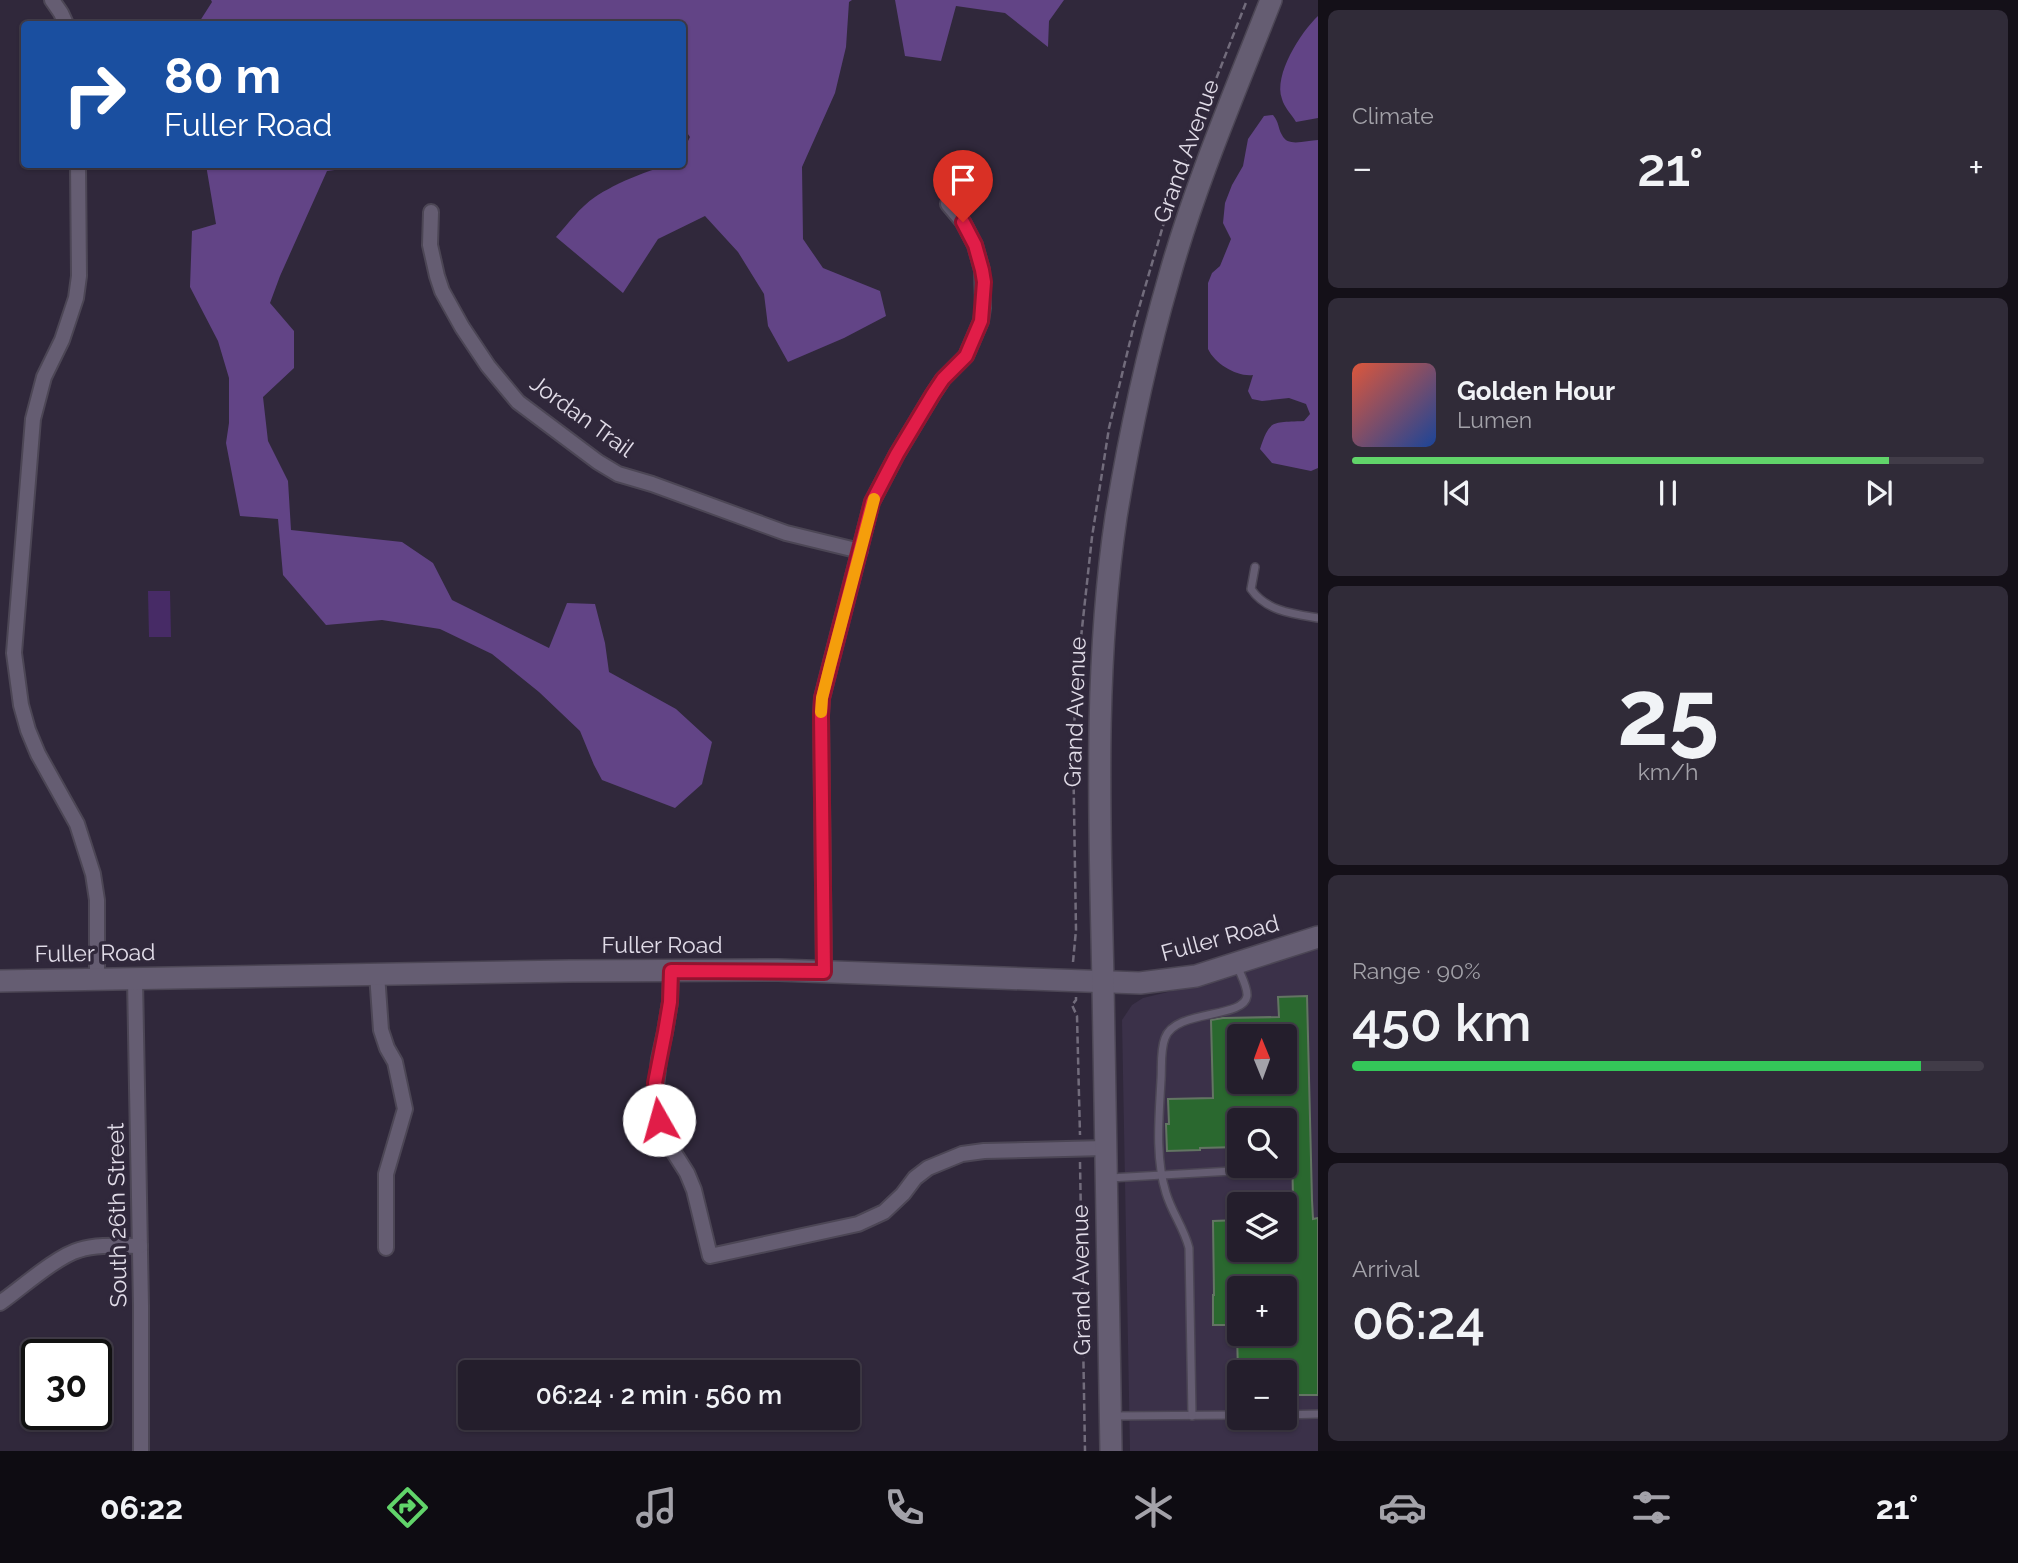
<!DOCTYPE html>
<html lang="en">
<head>
<meta charset="utf-8">
<style>
  body { margin:0; font-family:Raleway,sans-serif; background:#302b38; color:#f1f3f6; height:100vh; display:flex; flex-direction:column; font-size:26px; white-space:nowrap }
  * { box-sizing:border-box; margin:0 }
  p { font-size:23px; color:#a3a2a9 }
  .icon { flex:none; width:38px; height:38px; fill:none; stroke:currentColor; stroke-width:2; stroke-linecap:round; stroke-linejoin:round }
  .map { position:relative; flex:1; overflow:hidden }
  .sheet { display:flex; flex-direction:column; gap:10px; padding:10px; background:#141018; width:700px }
  .sheet>* { flex:none }
  .guide { position:absolute; left:21px; top:21px; width:665px; height:147px; border-radius:7px; box-shadow:0 2px 5px #0004,0 0 0 2px #413c48; background:#1a4fa0; color:#fff; overflow:hidden }
  .needle { width:46px; rotate:359deg }
  .tools { position:absolute; left:1227px; top:1024px; display:grid; gap:14px }
  .tools a { display:grid; place-items:center; width:70px; height:70px; border-radius:7px; background:#241e2c; box-shadow:0 2px 5px #0004,0 0 0 2px #413c48; font-size:35px }
  .speed { position:absolute; left:21px; top:1339px; display:flex; gap:14px; font-size:35px; font-weight:700; text-align:center }
  .speed>* { display:grid; place-content:center; width:91px; height:91px; border-radius:50%; background:#241e2c; box-shadow:0 2px 5px #0004,0 0 0 2px #413c48; line-height:1 }
  .speed .limit { border:4px solid #111; border-radius:10px; background:#fff; color:#111 }
  .pin { position:absolute; display:grid; place-items:center; width:60px; height:60px; color:#fff; margin:-72px -30px; border-radius:50% 50% 50% 0; rotate:-45deg; box-shadow:0 0 7px #0007 }
  .pin .icon { rotate:45deg }
  .me { position:absolute; width:77px; margin:-38px; rotate:353deg; stroke-linejoin:round; filter:drop-shadow(0 0 5px #0008) }
  .turn { display:flex; align-items:center; gap:24px; height:147px; padding:0 28px; font-size:32px }
  .turn .icon { width:91px; height:91px; stroke-width:2.5 }
  .turn b { display:block; font-size:49px; line-height:60px }
  .big { font-size:52px; font-weight:600; line-height:1.1 }
  .sheet .card { flex:1; display:flex; flex-direction:column; justify-content:center; gap:10px; min-width:0; padding:0 24px; border-radius:10px; background:#302b38 }
  .sheet .dial { align-items:center; gap:0 }
  .dial b { font-size:91px; line-height:1 }
  .song { display:flex; align-items:center; gap:21px }
  .cover { width:84px; height:84px; border-radius:10px; background:linear-gradient(135deg,hsl(10 70% 55%),hsl(220 70% 35%)) }
  .played { height:7px; border-radius:4px; background:linear-gradient(90deg,#61d46a 85%,#413c48 85%) }
  .keys { display:flex; justify-content:space-around; direction:ltr }
  .heat { display:flex; justify-content:space-between; align-items:center; font-size:38px; direction:ltr }
  .charge { height:10px; border-radius:5px; background:linear-gradient(90deg,#34c759 90%,#413c48 0) }
  .trip { position:absolute; left:458px; top:1360px; width:402px; height:70px; border-radius:7px; background:#241e2c; box-shadow:0 2px 5px #0004,0 0 0 2px #413c48; font-weight:600; line-height:70px; text-align:center }
  .tab-bar { display:flex; height:112px; justify-content:space-around; align-items:center; background:#0e0c12; color:#a3a2a9 }
  .tab-bar .icon { width:49px; height:49px }
  .tab-bar .selected { color:#61d46a }
  .tab-bar b { font-size:32px; color:#f1f3f6 }
  main { display:flex; flex:1; min-height:0 }
  .map>svg:first-child { display:block }
</style>
</head>
<body>
<main>
<div class="map">
<svg width="1318" height="1451" viewBox="0 0 1318 1451">
  <rect width="100%" height="100%" fill="#30283b"/>
  <path fill="#3b3149" fill-rule="evenodd" d="M1318 945V1451H1130L1122 1020 1132 1005 1143 998 1209 982ZM1239 1036H1284V1082H1239ZM1239 1120H1284V1166H1239ZM1239 1204H1284V1250H1239ZM1239 1288H1284V1334H1239ZM1239 1372H1284V1418H1239Z"/>
  <path fill="#472b66" d="M148 591H170L171 637H149Z"/>
  <g fill="#624486">
    <path d="M211 0H852L849 2 846 47 835 93 802 167 803 239 823 268 880 291 886 316 844 338 788 362 768 326 764 294 738 252 705 216 658 239 623 293 556 237C568 224 580 207 595 197 614 184 659 164 682 164L683 151 690 137 683 127 682 24H198L212 2Z"/>
    <path d="M895 0H1064L1049 21 1048 47 1005 13 956 6 941 61 905 56Z"/>
    <path d="M1318 16V118L1296 122C1292 115 1284 107 1282 99 1273 75 1301 32 1318 16Z"/>
    <path d="M1273 115C1280 124 1277 126 1282 135 1288 148 1306 140 1318 140V468L1311 471 1272 463 1260 449C1270 418 1273 423 1304 421L1310 414 1306 404 1289 398 1262 401 1252 399 1248 391 1253 375C1237 377 1215 364 1208 349V283L1212 273 1220 266 1231 239 1223 223 1225 203 1232 185 1243 166 1248 139 1264 116Z"/>
    <path d="M206 165H373L327 171 280 276 270 303 294 331V368L263 397 268 441 288 481 291 530 402 542 433 563 452 600 549 648 567 603 595 604 605 643 609 672 676 709 712 742 702 784 675 808 602 780 594 765 580 731 539 692 492 654 440 629 382 620 326 625 283 575 278 519 240 516 226 443 229 423V378L218 341 190 287 192 231 216 224Z"/>
  </g>
  <path fill="#2a682f" stroke="#637563" stroke-width="2" fill-rule="evenodd" d="M1307 996 1312 1200 1313 1219 1318 1218V1395H1284V1372H1238L1237 1334H1284V1288H1239V1325H1213V1295H1214L1213 1221 1239 1220V1250H1284L1285 1206 1291 1205V1200H1293L1292 1146H1284V1120H1239V1147L1200 1148V1150L1167 1151 1166 1124H1169L1168 1099 1213 1098 1211 1020 1223 1018 1279 1017 1278 997ZM1239 1036H1284V1082H1239Z"/>
  <g fill="none" stroke-linecap="round" stroke-linejoin="round">
    <defs>
      <g id="lane">
        <path d="M1255 567 1251 589C1266 611 1293 614 1318 618"/>
        <path d="M1110 1178 1284 1168"/>
        <path d="M1284 1415 1318 1414"/>
        <path d="M1111 1416 1239 1415"/>
        <path d="M1192 1416 1189 1248C1184 1228 1172 1213 1166 1193 1155 1158 1159 1117 1161 1080 1162 1066 1160 1051 1165 1038 1175 1009 1244 1019 1247 996 1248 987 1240 974 1237 965"/>
      </g>
      <g id="street">
        <path d="M52 0 61 13 66 24"/>
        <path d="M78 164 79 276 76 298 62 340 44 377 33 419 14 653 21 705 28 730 38 754 77 824 93 874 97 900V979"/>
        <path d="M431 212 430 245 437 276 442 291 462 327 488 366 518 402 598 462 618 474 652 484 786 533 860 551"/>
        <path d="M671 971 670 1002 665 1032 659 1059 655 1096 659 1120 668 1143 687 1173 694 1190 710 1256 858 1224 884 1212 903 1194 915 1178 928 1168 962 1154 984 1151 1105 1148"/>
        <path d="M824 972 821 715 822 698 830 666 872 502 897 454 933 394 943 379 966 356 981 321 983 308 982 270 975 245 963 222 948 204"/>
        <path d="M377 974 381 1030 387 1048 395 1062 405 1109 386 1174V1248"/>
        <path d="M135 979 141 1306V1451"/>
        <path d="M0 1303C20 1289 57 1256 79 1250 98 1244 120 1246 140 1246"/>
      </g>
      <g id="secondary">
        <path d="M0 981 570 971 778 970 1140 983 1196 976 1318 937"/>
        <path d="M1111 1451C1108 1295 1107 1139 1103 984 1100 828 1093 672 1116 517 1129 437 1146 357 1169 278 1195 184 1235 92 1271 0"/>
      </g>
    </defs>
    <use href="#lane" stroke="#4c4655" stroke-width="10"/>
    <use href="#street" stroke="#4c4655" stroke-width="18"/>
    <use href="#secondary" stroke="#4c4655" stroke-width="24"/>
    <g stroke="#726c7c" stroke-width="2.5" stroke-dasharray="7 3.5" stroke-linecap="butt">
      <path d="M1073 962 1076 930 1073 745 1077 674 1092 537 1109 428 1134 325 1165 219 1200 120 1247 0"/>
      <path d="M1076 997V1000L1072 1005 1077 1016 1080 1135"/>
      <path d="M1080 1162 1085 1451"/>
    </g>
    <use href="#lane" stroke="#655d72" stroke-width="7"/>
    <use href="#street" stroke="#655d72" stroke-width="14"/>
    <use href="#secondary" stroke="#655d72" stroke-width="21"/>
  </g>
  <g fill="none" stroke-linecap="round" stroke-linejoin="round">
    <defs>
      <path id="route" d="M659 1120 655 1083 665 1032 670 1002 671 971 824 972 821 715 822 698 872 502 897 454 933 394 943 379 966 356 981 321 984 282 982 270 975 245 963 222"/>
    </defs>
    <use href="#route" stroke="#92132f" stroke-width="18"/>
    <use href="#route" stroke="#e11d48" stroke-width="12"/>
    <path stroke="#f59e0b" stroke-width="12" d="M821 712 822 698 830 666 874 499"/>
  </g>
  <g text-anchor="middle" stroke-width="7" stroke-linejoin="round" paint-order="stroke">
    <g font-size="23" fill="#e1dce8" stroke="#30283b">
      <text transform="translate(1186 151) rotate(-70)" y="8">Grand Avenue</text>
      <text transform="translate(582 416) rotate(36)" y="8">Jordan Trail</text>
      <text transform="translate(1075 712) rotate(-88)" y="8">Grand Avenue</text>
      <text transform="translate(1220 938) rotate(-15)" y="8">Fuller Road</text>
      <text x="662" y="953">Fuller Road</text>
      <text transform="translate(95 953) rotate(-1)" y="8">Fuller Road</text>
      <text transform="translate(117 1215) rotate(-91)" y="8">South 26th Street</text>
      <text transform="translate(1081 1280) rotate(-91)" y="8">Grand Avenue</text>
    </g>
  </g>
</svg>
<div class="tools">
<a><svg class="needle" viewBox="-14 -14 28 28"><path d="M0-13l5 13h-10z" fill="#e53935"/><path d="M0 13l5-13h-10z" fill="#a3a2a9"/></svg></a>
<a><svg class="icon" aria-label="search" viewBox="0 0 24 24"><circle cx="10" cy="10" r="6"/><path d="M15 15l6 6"/></svg></a>
<a><svg class="icon" aria-label="layers" viewBox="0 0 24 24"><path d="M12 4l9 5-9 5-9-5zM3 14l9 5 9-5"/></svg></a>
<a>+</a>
<a>−</a>
</div>
<div class="speed"><div class="limit">30</div></div>
<div class="pin" style="left:963px;top:222px;background:#d93025"><svg class="icon" aria-label="arrive" viewBox="0 0 24 24"><path d="M6 21V4h12l-3 4 3 4H6"/></svg></div>
<svg class="me" style="left:659px;top:1120px" viewBox="-20 -20 40 40"><circle r="19" fill="#fff"/><path d="M0-13L10 11 0 6-10 11z" fill="#e11d48"/></svg>
<div class="trip">06:24 · 2 min · 560 m</div>
<div class="guide">
<div class="turn"><svg class="icon" aria-label="right" viewBox="0 0 24 24"><path d="M7 20v-9h11M14 6l5 5-5 5"/></svg><div><b>80 m</b>Fuller Road</div></div>
</div>
</div>
<section class="sheet">
<div class="card"><p>Climate</p>
<div class="heat"><a>−</a><b class="big">21°</b><a>+</a></div>
</div>
<div class="card">
<div class="song"><i class="cover"></i><div><b>Golden Hour</b><p>Lumen</p></div></div>
<div class="played"></div>
<div class="keys"><svg class="icon" aria-label="previous" viewBox="0 0 24 24"><path d="M18 5L8 12l10 7zM5 5v14"/></svg><svg class="icon" aria-label="pause" viewBox="0 0 24 24"><path d="M8 5v14M16 5v14"/></svg><svg class="icon" aria-label="next" viewBox="0 0 24 24"><path d="M6 5l10 7-10 7zM19 5v14"/></svg></div>
</div>
<div class="card dial"><b>25</b><p>km/h</p></div>
<div class="card"><p>Range · 90%</p><b class="big">450 km</b><div class="charge"></div></div>
<div class="card"><p>Arrival</p><b class="big">06:24</b></div>
</section>
</main>
<nav class="tab-bar">
<b>06:22</b>
<svg class="icon selected" aria-label="directions" viewBox="0 0 24 24"><path d="M12 3l9 9-9 9-9-9zM9 14v-3h6M13 9l2 2-2 2"/></svg>
<svg class="icon" aria-label="music" viewBox="0 0 24 24"><path d="M9 18V5l10-2v13"/><circle cx="6" cy="18" r="3"/><circle cx="16" cy="16" r="3"/></svg>
<svg class="icon" aria-label="phone" viewBox="0 0 24 24"><path d="M5 4h4l2 5-3 2q2 4 5 5l2-3 5 2v4C11 20 4 13 5 4z"/></svg>
<svg class="icon" aria-label="climate" viewBox="0 0 24 24"><path d="M12 3v18M4 7l16 10M4 17L20 7"/></svg>
<svg class="icon" aria-label="car" viewBox="0 0 24 24"><path d="M5 17H2v-5l4-1 3-4h7l3 4 3 1v5h-3M9 17h6M6 11h13"/><circle cx="7" cy="17" r="2"/><circle cx="17" cy="17" r="2"/></svg>
<svg class="icon" aria-label="filters" viewBox="0 0 24 24"><path d="M4 7h16M4 17h16"/><circle cx="9" cy="7" r="2"/><circle cx="15" cy="17" r="2"/></svg>
<b>21°</b>
</nav>
</body>
</html>
